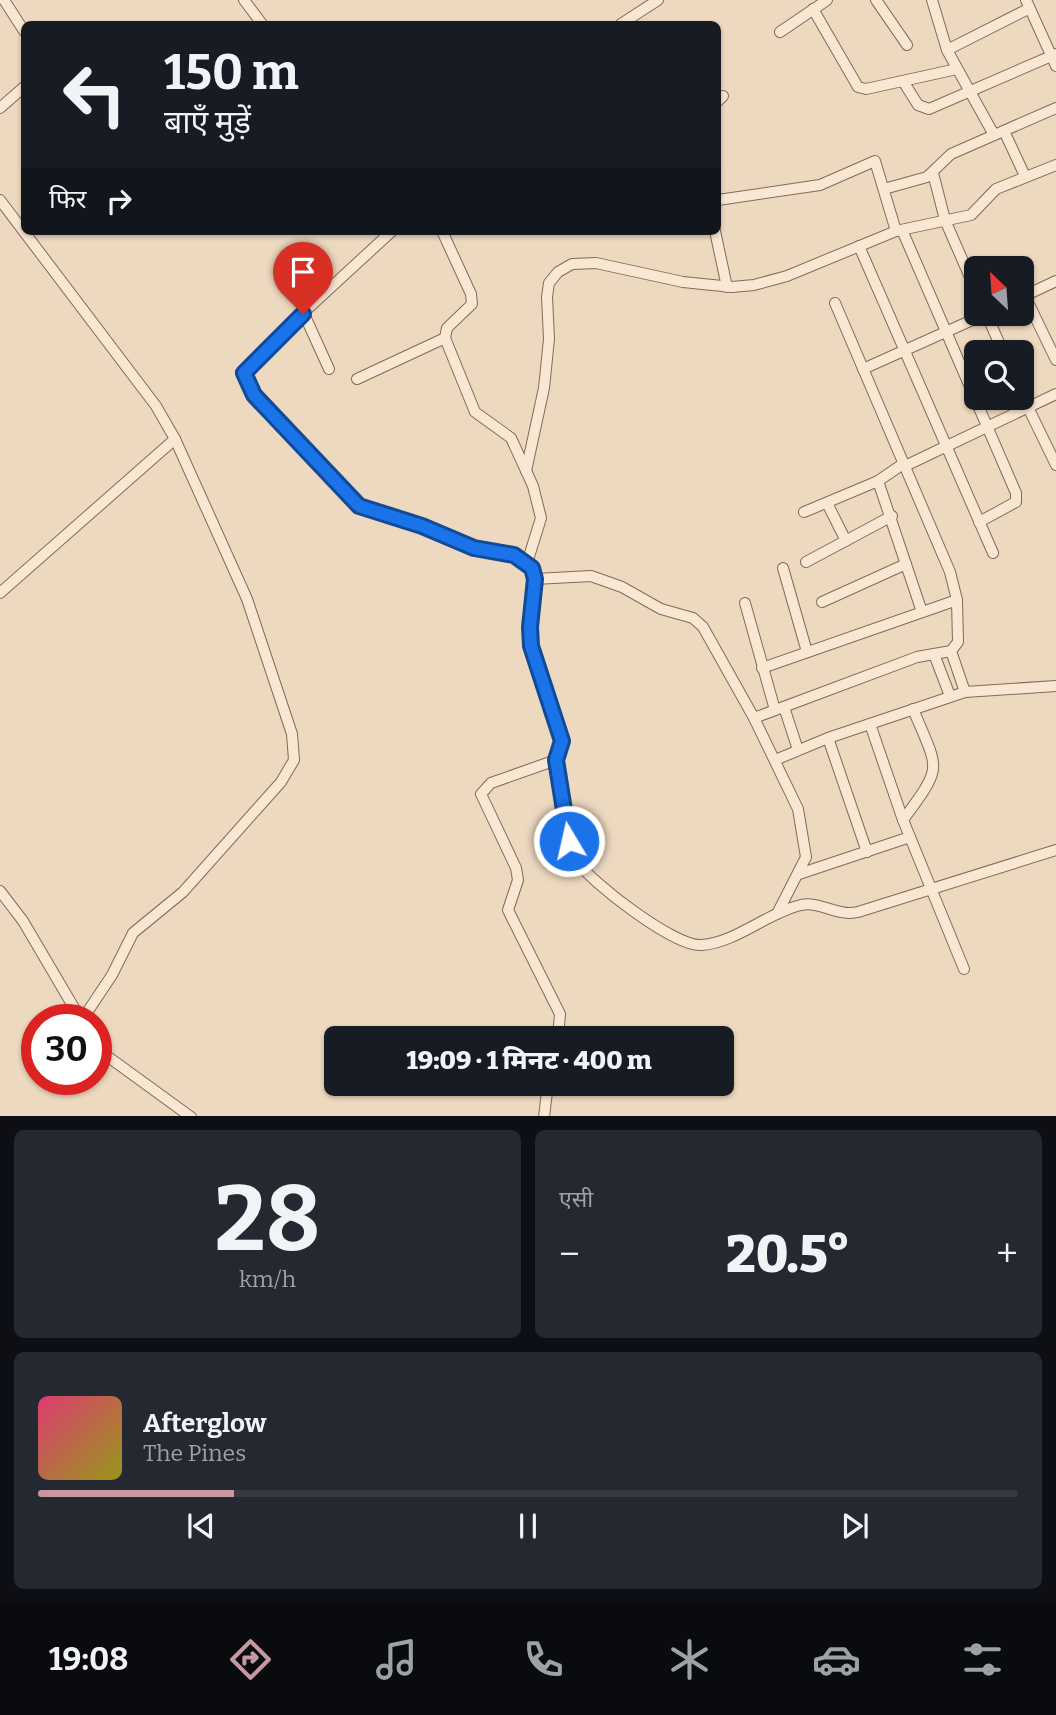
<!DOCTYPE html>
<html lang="hi">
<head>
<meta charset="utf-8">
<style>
  body { margin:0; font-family:Bitter,"Noto Sans Devanagari",serif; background:#242831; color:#f1f3f6; height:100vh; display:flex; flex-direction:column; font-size:26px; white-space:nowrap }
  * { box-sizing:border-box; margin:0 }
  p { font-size:23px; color:#9ea1a6 }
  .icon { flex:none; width:38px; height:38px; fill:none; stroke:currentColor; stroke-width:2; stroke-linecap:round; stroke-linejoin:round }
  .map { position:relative; height:1116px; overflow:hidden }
  .panel { display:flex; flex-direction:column; gap:14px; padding:14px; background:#0d0f14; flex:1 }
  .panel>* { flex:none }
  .top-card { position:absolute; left:21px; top:21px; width:700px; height:214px; border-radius:10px; box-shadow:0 2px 5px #0004; background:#171b24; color:#f1f3f6; overflow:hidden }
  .needle { width:46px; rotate:335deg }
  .buttons { position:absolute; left:964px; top:256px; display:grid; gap:14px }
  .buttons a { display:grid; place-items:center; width:70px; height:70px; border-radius:10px; background:#171b24; box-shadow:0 2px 5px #0004; font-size:35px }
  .speed { position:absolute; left:21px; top:1004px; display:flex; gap:14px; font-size:35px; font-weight:700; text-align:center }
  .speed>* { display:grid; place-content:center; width:91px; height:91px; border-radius:50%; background:#171b24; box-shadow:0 2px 5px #0004; line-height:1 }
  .speed .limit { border:10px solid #d22; background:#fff; color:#111 }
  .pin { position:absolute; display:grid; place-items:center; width:60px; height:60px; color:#fff; margin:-72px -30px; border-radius:50% 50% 50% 0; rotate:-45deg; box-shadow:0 0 7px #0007 }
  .pin .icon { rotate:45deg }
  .me { position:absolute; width:77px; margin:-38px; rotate:351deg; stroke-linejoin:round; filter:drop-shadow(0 0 5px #0008) }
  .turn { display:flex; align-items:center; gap:24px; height:147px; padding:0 28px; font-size:32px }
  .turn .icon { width:91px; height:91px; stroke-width:2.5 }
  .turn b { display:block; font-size:49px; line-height:60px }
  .then { display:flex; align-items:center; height:66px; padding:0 28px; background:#0003; gap:14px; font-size:26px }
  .big { font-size:52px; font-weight:800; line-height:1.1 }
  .panel .card { flex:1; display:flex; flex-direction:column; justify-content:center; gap:10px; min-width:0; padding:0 24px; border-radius:10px; background:#242831 }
  .panel .dial { align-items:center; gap:0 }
  .dial b { font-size:91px; line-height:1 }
  .song { display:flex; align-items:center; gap:21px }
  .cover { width:84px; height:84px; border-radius:10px; background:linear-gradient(135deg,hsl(340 70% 55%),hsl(60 70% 35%)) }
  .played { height:7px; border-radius:4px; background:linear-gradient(90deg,#c798a1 20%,#363941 20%) }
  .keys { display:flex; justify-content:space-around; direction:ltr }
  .heat { display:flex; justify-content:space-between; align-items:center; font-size:38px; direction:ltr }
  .panel .tiles { flex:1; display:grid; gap:14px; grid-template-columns:1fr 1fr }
  .card:last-child { grid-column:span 2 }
  .trip { position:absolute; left:324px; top:1026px; width:410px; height:70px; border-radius:10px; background:#171b24; box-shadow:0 2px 5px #0004; font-weight:800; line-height:70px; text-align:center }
  .menu { display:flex; height:112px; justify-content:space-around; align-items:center; background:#090b0e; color:#9ea1a6 }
  .menu .icon { width:49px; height:49px }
  .menu .selected { color:#c798a1 }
  .menu b { font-size:32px; color:#f1f3f6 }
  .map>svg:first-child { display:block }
</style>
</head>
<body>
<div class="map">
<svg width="1056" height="1117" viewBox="0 0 1056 1117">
  <rect width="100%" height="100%" fill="#edd9bf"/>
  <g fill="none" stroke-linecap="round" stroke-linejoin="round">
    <defs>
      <g id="street">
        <path d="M4 0 24 31"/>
        <path d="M244 0 262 24"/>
        <path d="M876 0 907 45"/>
        <path d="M932 0 947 50 994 135"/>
        <path d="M1026 0 1056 66"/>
        <path d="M813 9 858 87 866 89 957 69"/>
        <path d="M621 24 658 0"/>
        <path d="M780 32 827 0"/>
        <path d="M947 50 1028 9"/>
        <path d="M903 81 918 105 929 109 1056 54"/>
        <path d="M718 101 723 96"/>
        <path d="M0 108 24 87"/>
        <path d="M1004 131 1025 176"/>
        <path d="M933 173 945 220 976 291"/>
        <path d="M884 189 927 177 951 154 1056 108"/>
        <path d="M0 200 156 406 175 439 0 593"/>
        <path d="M718 200 820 185 875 161 896 231"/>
        <path d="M902 230 1016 493V502L979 522"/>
        <path d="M392 231 278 336 244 373 254 395 359 506 423 526 474 548 514 555 532 567 535 579 530 627 532 646 562 741 556 760 491 783 481 794 516 868 518 880 508 910 560 1014 558 1038"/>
        <path d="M715 231 727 287"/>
        <path d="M859 246 993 553"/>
        <path d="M1025 296 1056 360"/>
        <path d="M1022 297 1056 281"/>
        <path d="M986 313 1003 352"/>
        <path d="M304 314 329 369"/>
        <path d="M445 338 475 412 511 438 533 486 541 518 527 563"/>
        <path d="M863 369 988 313"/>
        <path d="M357 379 445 338 447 328 472 304 471 294 442 231"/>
        <path d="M1022 395 1056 465"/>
        <path d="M903 464 878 481 922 612"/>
        <path d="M905 466 1056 394"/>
        <path d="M526 471 544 388 549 339 547 297 549 283 558 272 572 264 596 263 683 282 732 287 754 285 787 276 896 231 971 215 996 189 1056 165"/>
        <path d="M827 503 846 541"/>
        <path d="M804 512 878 481"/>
        <path d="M806 562 892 516"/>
        <path d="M783 568 807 652"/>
        <path d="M535 579 591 576 622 587 661 609 693 618 703 627 754 718 798 809 806 857 777 914"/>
        <path d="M822 602 906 564"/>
        <path d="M745 603 775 710"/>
        <path d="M951 651 965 692"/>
        <path d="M934 654 950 696"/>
        <path d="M762 668 957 600"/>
        <path d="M784 707 798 750"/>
        <path d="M754 718 917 657 951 651 958 642 957 600 950 572 835 303"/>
        <path d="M870 724 903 820 964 969"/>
        <path d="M828 738 867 852"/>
        <path d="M556 760C560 786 562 839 576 860 590 882 676 948 702 945 737 942 767 913 801 905 821 901 838 917 858 912L1056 850"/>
        <path d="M775 760 828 738 965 692 1056 686"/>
        <path d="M903 820C944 764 939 772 913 709"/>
        <path d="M799 874 910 837"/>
        <path d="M0 891 23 921 80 1018"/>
        <path d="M82 1020 112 975 133 933 183 892 281 782 294 760 292 734 247 599 175 439"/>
        <path d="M96 1044 107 1056 191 1117"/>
        <path d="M544 1117 548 1083"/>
      </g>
    </defs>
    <use href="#street" stroke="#866958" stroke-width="12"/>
    <use href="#street" stroke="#f8e7d2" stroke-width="10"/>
  </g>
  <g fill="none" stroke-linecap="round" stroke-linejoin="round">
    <defs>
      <path id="route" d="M303 314 244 373 254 395 359 506 422 526 474 548 514 555 532 568 535 579 530 627 531 646 562 741 556 760 569 841"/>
    </defs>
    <use href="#route" stroke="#114b97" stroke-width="18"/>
    <use href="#route" stroke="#1a73e8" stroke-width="12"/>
  </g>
</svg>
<div class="buttons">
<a><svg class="needle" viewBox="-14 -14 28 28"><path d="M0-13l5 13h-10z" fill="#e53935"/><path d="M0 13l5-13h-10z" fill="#9ea1a6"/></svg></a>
<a><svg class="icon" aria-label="search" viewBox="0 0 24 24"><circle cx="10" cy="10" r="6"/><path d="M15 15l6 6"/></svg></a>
</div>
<div class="speed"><div class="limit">30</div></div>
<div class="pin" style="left:303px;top:314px;background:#d93025"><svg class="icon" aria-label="arrive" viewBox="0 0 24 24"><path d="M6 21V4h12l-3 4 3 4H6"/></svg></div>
<svg class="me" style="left:569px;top:841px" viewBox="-20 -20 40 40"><circle r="17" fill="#1a73e8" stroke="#fff" stroke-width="3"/><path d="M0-11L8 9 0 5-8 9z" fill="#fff"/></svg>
<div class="trip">19:09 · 1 मिनट · 400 m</div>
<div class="top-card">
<div class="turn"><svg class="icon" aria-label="left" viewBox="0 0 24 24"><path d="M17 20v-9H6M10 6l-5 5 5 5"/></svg><div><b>150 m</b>बाएँ मुड़ें</div></div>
<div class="then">फिर<svg class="icon" aria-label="right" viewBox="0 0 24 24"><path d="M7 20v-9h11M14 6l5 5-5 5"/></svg></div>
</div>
</div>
<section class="panel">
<div class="tiles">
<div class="card dial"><b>28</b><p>km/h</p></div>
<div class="card"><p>एसी</p>
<div class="heat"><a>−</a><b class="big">20.5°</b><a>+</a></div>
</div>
<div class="card">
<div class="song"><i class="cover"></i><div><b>Afterglow</b><p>The Pines</p></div></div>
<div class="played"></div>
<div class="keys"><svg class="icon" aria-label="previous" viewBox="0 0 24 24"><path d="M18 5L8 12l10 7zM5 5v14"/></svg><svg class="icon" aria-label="pause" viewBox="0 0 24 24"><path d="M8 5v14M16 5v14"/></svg><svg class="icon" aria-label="next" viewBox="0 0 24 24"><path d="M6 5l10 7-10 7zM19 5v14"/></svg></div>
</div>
</div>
</section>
<nav class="menu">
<b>19:08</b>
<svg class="icon selected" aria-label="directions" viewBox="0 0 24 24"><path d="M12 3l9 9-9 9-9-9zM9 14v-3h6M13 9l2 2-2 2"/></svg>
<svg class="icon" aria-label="music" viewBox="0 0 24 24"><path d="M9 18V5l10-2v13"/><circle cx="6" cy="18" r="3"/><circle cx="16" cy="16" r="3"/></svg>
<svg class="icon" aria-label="phone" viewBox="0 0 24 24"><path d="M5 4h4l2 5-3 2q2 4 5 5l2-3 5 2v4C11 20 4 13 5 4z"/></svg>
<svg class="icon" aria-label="climate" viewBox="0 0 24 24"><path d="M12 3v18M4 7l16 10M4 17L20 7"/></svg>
<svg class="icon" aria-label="car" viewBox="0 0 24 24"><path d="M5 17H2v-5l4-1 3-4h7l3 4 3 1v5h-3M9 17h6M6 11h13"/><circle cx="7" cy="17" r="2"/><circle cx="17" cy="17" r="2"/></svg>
<svg class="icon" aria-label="filters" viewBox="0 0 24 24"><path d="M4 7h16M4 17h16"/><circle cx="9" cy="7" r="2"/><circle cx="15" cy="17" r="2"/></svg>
</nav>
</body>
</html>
